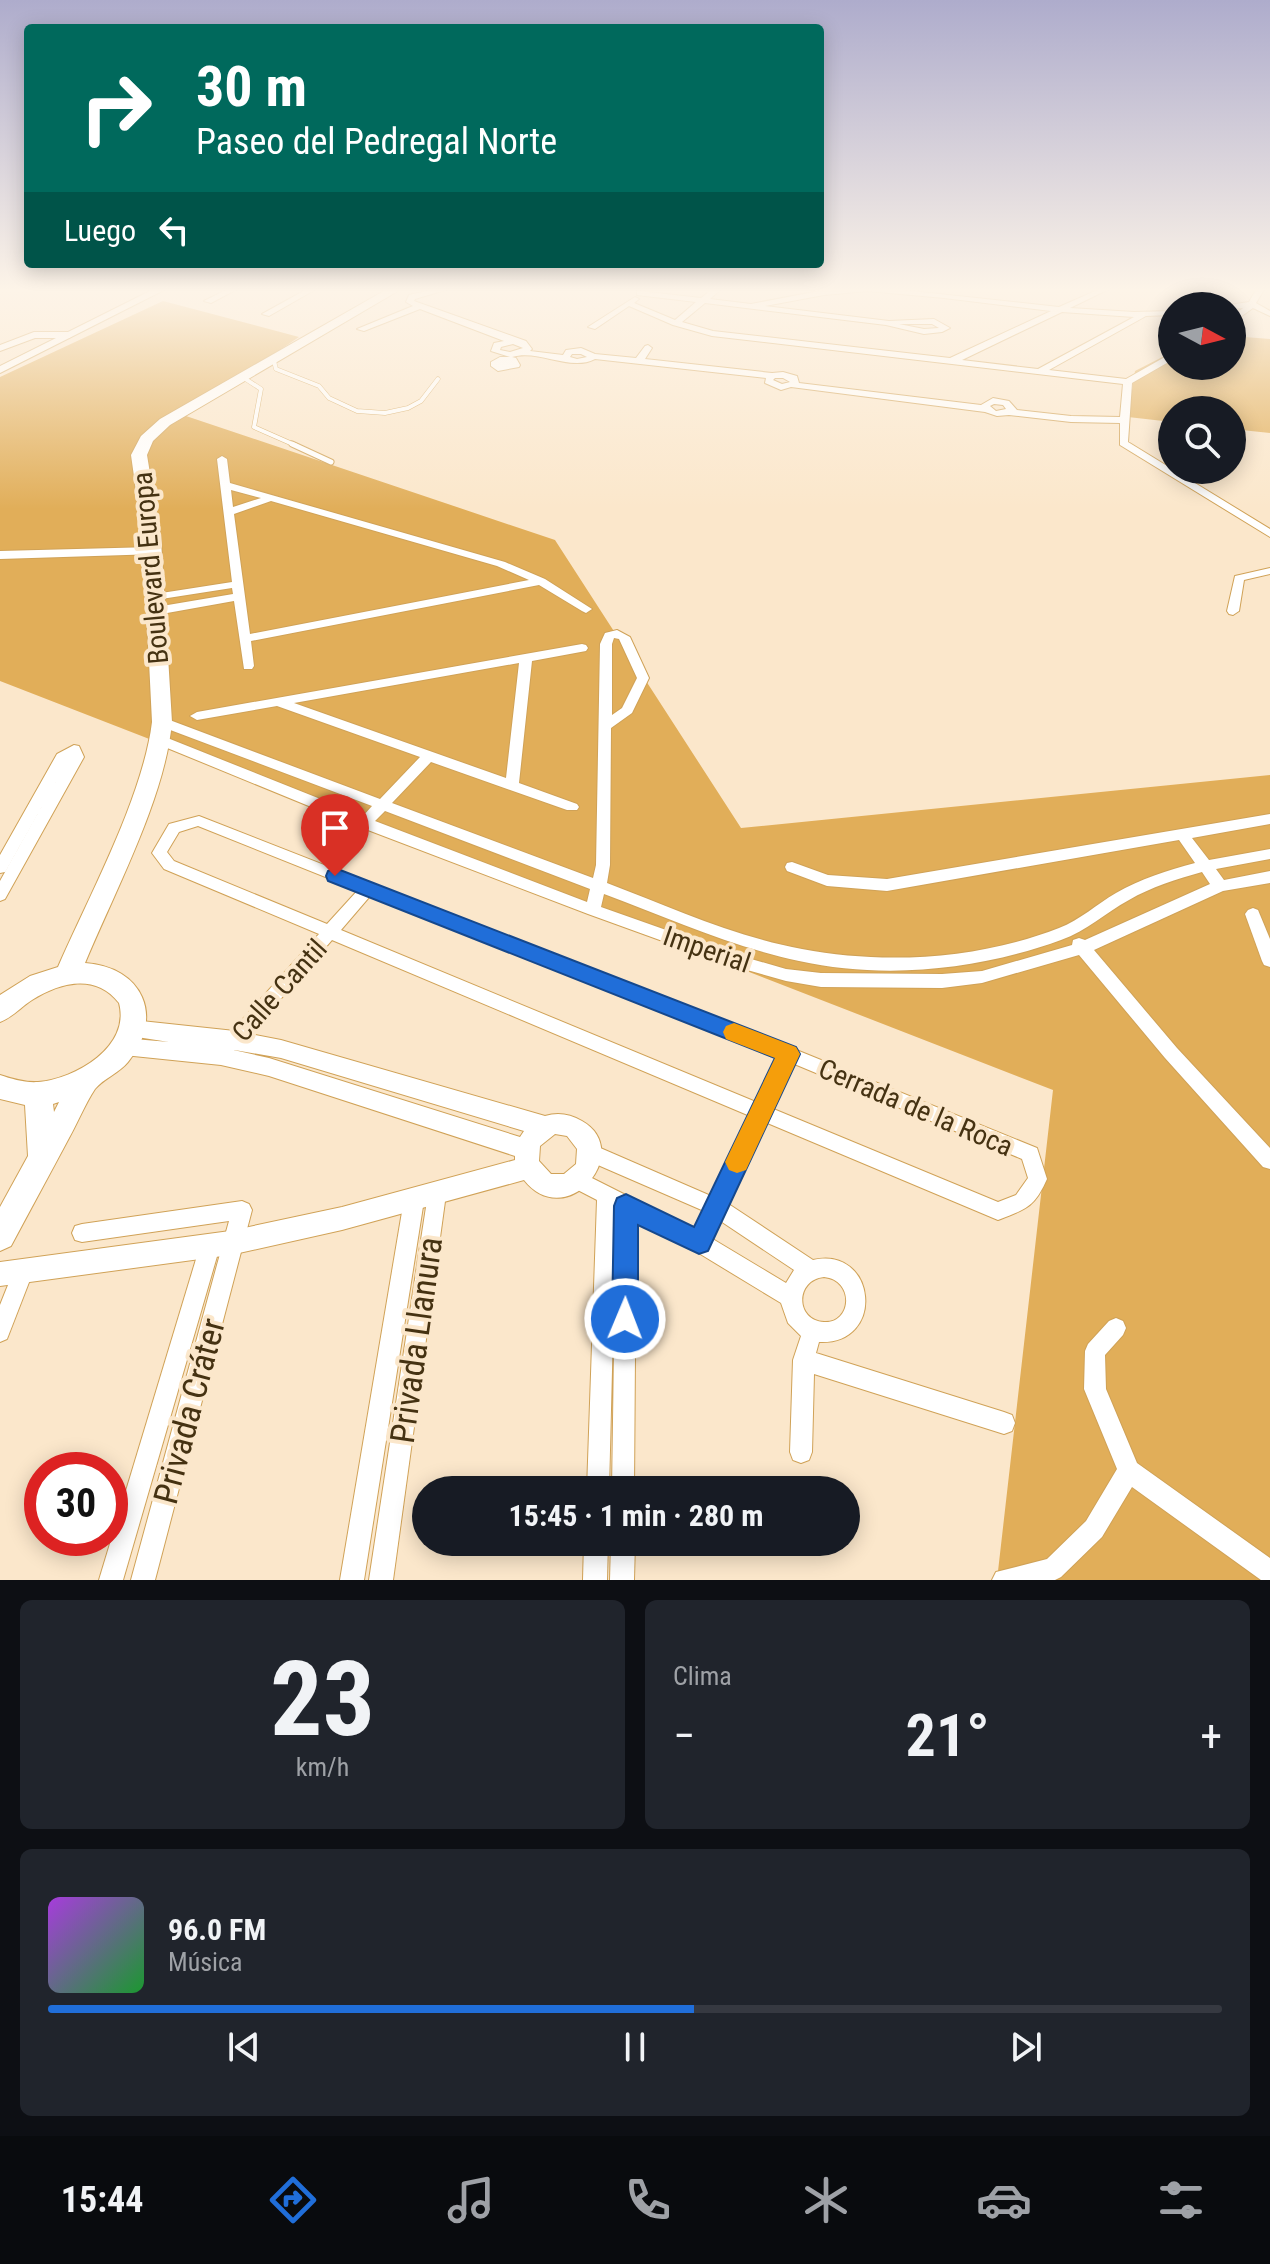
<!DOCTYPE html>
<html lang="es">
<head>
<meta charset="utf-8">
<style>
  body { margin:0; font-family:"Roboto Condensed",sans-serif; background:#20242c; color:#f1f3f6; height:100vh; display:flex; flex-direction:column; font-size:30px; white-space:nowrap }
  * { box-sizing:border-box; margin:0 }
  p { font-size:26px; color:#9ea1a6 }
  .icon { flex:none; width:44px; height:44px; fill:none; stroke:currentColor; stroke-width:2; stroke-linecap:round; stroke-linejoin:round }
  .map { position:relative; height:1580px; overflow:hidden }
  .panel { display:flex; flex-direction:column; gap:20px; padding:20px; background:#0d0f14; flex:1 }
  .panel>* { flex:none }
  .hud { position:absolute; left:24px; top:24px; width:800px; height:244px; border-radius:8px; box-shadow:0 4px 20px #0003; background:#00695c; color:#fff; overflow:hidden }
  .needle { width:52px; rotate:97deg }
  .buttons { position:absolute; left:1158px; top:292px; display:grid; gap:16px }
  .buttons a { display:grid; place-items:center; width:88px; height:88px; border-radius:50%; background:#171b24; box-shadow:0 4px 20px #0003; font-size:40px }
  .speed { position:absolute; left:24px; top:1452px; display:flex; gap:16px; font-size:40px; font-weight:700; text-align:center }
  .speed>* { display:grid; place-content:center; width:104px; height:104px; border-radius:50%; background:#171b24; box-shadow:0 4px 20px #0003; line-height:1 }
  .speed .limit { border:12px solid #d22; background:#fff; color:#111 }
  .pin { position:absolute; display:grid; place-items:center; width:68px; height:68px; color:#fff; margin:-82px -34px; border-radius:50% 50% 50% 0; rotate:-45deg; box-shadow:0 0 8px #0007 }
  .pin .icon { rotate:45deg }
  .me { position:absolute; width:88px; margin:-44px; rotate:1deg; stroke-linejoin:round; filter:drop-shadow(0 0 6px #0008) }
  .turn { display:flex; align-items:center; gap:28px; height:168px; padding:0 40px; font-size:36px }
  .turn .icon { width:104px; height:104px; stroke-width:2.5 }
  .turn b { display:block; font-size:56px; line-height:68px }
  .then { display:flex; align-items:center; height:76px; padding:0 40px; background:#0003; gap:16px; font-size:30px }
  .big { font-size:60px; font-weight:700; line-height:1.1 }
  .panel .card { flex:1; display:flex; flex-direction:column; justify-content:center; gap:12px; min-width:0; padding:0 28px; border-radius:12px; background:#20242c }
  .panel .dial { align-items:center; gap:0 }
  .dial b { font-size:104px; line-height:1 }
  .song { display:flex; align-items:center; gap:24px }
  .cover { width:96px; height:96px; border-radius:12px; background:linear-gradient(135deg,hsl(280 70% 55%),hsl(130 70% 35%)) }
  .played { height:8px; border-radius:4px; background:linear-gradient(90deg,#206ed9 55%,#363941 55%) }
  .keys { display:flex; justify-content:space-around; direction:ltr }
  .heat { display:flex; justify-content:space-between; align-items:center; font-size:44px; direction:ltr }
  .panel .tiles { flex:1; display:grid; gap:20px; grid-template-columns:1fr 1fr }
  .card:last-child { grid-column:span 2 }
  .trip { position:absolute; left:412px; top:1476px; width:448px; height:80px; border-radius:40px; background:#171b24; box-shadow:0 4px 20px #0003; font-weight:700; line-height:80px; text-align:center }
  .tab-bar { display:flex; height:128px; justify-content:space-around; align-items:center; background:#090b0e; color:#9ea1a6 }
  .tab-bar .icon { width:56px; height:56px }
  .tab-bar .active { color:#206ed9 }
  .tab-bar b { font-size:36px; color:#f1f3f6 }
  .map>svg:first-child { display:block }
</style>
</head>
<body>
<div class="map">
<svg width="1270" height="1580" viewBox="0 0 1270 1580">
  <rect width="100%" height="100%" fill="#fbe7cb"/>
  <g fill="#e1ae59">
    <path d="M163 301 299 337 183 415 555 540 741 828 1270 775V1580H997L1053 1090 0 681V377Z"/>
    <path d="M1232 336 1270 339V433L1232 429V410H1172V422L1128 417 1135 371 1172 352V366H1232Z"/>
  </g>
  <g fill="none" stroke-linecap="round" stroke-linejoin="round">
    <defs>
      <g id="service-far1">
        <path d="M274 361 276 369 319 386 329 398 357 411 385 413 408 408 421 401 438 379"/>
        <path d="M244 378 261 389 254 427 297 446"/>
      </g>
      <path id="service" d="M292 444 331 462"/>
      <g id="minor">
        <path d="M230 288H239L211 303 204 301Z"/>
        <path d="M309 288H318L269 316 262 314Z"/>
        <path d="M440 288H452L415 299 414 301 526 341 532 349 530 351 563 355 566 350 581 348 595 354 636 358 645 346 648 345 652 348 645 359 772 373 783 372 797 376 799 383 981 405 993 398 1009 401 1017 410 1071 416 1120 417 1123 384 712 336 673 325 629 306 595 329 588 327 635 297 639 299 634 303 675 320 696 302 637 295V291H640L701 298 714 288H722L710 299 751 304 824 290 884 288 1059 307 1102 288H1111L1070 308 1134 312 1172 311V315L1146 316 1049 370 1126 379 1172 353V360L1132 383 1128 442 1270 529V537L1120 445V423L1071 422 1009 415 997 416 985 412 791 387 781 390 765 383 766 378 595 359C570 372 539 349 512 357L516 358 520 365 519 367 498 371 491 366V362L500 357H510L491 351 494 343 504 341 420 309 364 331 357 329 413 306 406 302 409 295ZM868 291 944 298 1051 311 950 358 713 331 682 322 705 303 886 325 924 334 942 332 950 328 934 319 889 321 765 306 824 295ZM1062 312 1134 317 1038 369 962 360ZM899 324H932L939 328 924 329ZM513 344 523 348 510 352 500 350 501 347ZM572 354H581L587 357 577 359 570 357ZM775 378H783L790 382 782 384 773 380ZM994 404 1003 405 1006 409 996 411 990 406Z"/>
        <path d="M1257 288H1265L1256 303 1270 311V316L1253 308 1232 323V317L1243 308 1232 309V306L1229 305 1249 302Z"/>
        <path d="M34 332H69L73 335 69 338H35L0 351V345Z"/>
        <path d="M222 456 227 459 230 483 505 562 545 579 592 609 586 613 582 611 539 585 251 641 254 666 252 669H244L234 601 156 615 150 611 156 607 233 594 232 588 155 600 149 597 155 594 232 582 217 459ZM231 490 261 498 233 507ZM271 501 497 566 529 580 250 634 234 514Z"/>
        <path d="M1270 568V574L1244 580 1239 611 1233 615 1229 614 1227 611 1235 576Z"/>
        <path d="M617 630 630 637 649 678 632 713 611 728 610 865 607 883C670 907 735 937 802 949 886 965 979 959 1059 928 1080 920 1097 904 1116 893 1140 879 1168 870 1195 863L1179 840 887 891 827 886 787 871 785 867 787 863 792 862 828 875 887 879 1270 814V824L1192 838 1209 860 1270 849V859L1216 869 1224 880 1270 871V883L1223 891 1094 950 1177 1048 1270 1148V1169L1263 1167 1165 1058 1079 955 982 983 942 988 821 987 786 981 726 964 588 914 360 827 155 743 153 740 155 737H165L363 816 372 806 157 725 155 722 162 718 167 719 380 799 420 757 277 706 197 720 190 716 197 712 582 644 586 645 588 648 586 651 532 661 519 783 577 804 579 807 577 810H567L431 762 392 803 593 878 596 865 600 644 605 633ZM614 638 619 639 637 678 622 708 612 715V644ZM519 663 506 778 294 703ZM385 811 590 889 587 902 375 821ZM1202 872 1210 884 1085 940 1079 938 1073 940 1072 945 982 971 942 974 821 973 786 969 734 954 601 907 604 894C668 918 732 947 799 961 885 980 979 970 1061 940 1087 931 1105 913 1129 900 1151 887 1177 879 1202 872Z"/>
        <path d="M74 745 79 746 84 757 5 899 0 901V881L69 758 5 872 0 873V855L57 754Z"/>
        <path d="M199 816 794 1049 1037 1148 1047 1179C1034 1208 1026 1209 998 1220L765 1122 727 1203 813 1260C876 1245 887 1345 819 1342L816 1353 1004 1412 1012 1415 1015 1423 1012 1431 1004 1434 814 1374 812 1452 809 1460 801 1463 793 1460 790 1452 793 1360 801 1336 788 1323 781 1303 692 1249 636 1220 634 1490H612L616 1210 609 1490H587L597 1200 568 1185 566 1179 568 1173 575 1170 582 1173 695 1230 704 1211 584 1159 582 1153 584 1147 591 1145 598 1147 711 1196 750 1116 332 940 237 1049 231 1051 225 1049 222 1044 225 1039 319 934 164 869 152 853 169 824ZM198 826 358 890 327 924 174 861 167 852 179 832ZM371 895 778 1057 756 1102 341 930ZM792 1063 1022 1159 1028 1178 1016 1195 998 1202 771 1108ZM719 1220 794 1270 786 1283 711 1238ZM824 1277C855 1280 852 1324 824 1322 795 1320 795 1280 824 1277Z"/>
        <path d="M1253 908 1258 910 1270 939V967L1264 965 1262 961 1245 914 1248 910Z"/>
        <path d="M437 1185 444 1188 446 1194 393 1580H369L428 1194 430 1188Z"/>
        <path d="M414 1191 421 1194 424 1200 364 1580H340L404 1200 407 1194Z"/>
        <path d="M242 1201 249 1204 252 1210 155 1580H131L229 1221 82 1242 75 1240 72 1233 75 1226 82 1224Z"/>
        <path d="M210 1237 217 1239 220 1246 123 1580H99L200 1246 203 1239Z"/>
        <path d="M23 1262 30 1265 33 1272 7 1339 0 1342V1305L16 1265Z"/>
        <path d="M1116 1318 1123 1321 1126 1328 1123 1335 1105 1355 1106 1389 1137 1463 1270 1558V1580H1261L1132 1487 1102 1537 1061 1577 1055 1580H992L996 1572 1047 1559 1086 1521 1117 1469 1084 1389 1085 1351 1088 1344 1109 1321Z"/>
        <path d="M584 1542H608L607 1580H583Z"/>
        <path d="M611 1542H635L634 1580H610Z"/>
      </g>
      <g id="tertiary">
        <path d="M156 288H168L0 373V366Z"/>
        <path d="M153 547 158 548V554L0 559V551Z"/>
        <path d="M132 1020 235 1031 281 1040 545 1116C558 1112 570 1114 582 1121 635 1151 567 1234 524 1180L342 1230 230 1255 0 1286V1262L230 1231 342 1207 515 1160V1156L269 1076 221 1065 114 1054 111 1047 114 1040 122 1038 169 1042 124 1035 121 1029 124 1023ZM229 1049 281 1058 524 1131 520 1137 269 1058ZM555 1134 567 1136 577 1149 576 1164 564 1174H551L539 1161 540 1146Z"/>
      </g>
      <path id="secondary" d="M389 288H403L170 425 153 441 147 455 161 540 172 722C165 798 115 891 85 963 143 967 165 1017 128 1062 119 1073 103 1079 95 1089 85 1104 78 1122 69 1138 50 1174 30 1210 11 1246L0 1251V1207L28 1156 25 1105 0 1099V1075C12 1079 25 1083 38 1082 75 1079 131 1047 119 1003 96 973 60 982 32 1000 21 1007 13 1017 0 1022V995L30 976 58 967C89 896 143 797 152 722L143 540 131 455 141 436 160 419ZM59 1102 54 1112 53 1104Z"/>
    </defs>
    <use href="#service-far1" stroke="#d0a257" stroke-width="5"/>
    <use href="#service" stroke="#d0a257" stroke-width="7"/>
    <use href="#minor" stroke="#d0a257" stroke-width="2"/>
    <use href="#tertiary" stroke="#d0a257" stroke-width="2"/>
    <use href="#secondary" stroke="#d0a257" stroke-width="2"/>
    <use href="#service-far1" stroke="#fff" stroke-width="4"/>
    <use href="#service" stroke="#fff" stroke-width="5"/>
    <use href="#minor" fill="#fff" fill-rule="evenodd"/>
    <use href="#tertiary" fill="#fff" fill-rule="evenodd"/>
    <use href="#secondary" fill="#fff" fill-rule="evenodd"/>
  </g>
  <linearGradient id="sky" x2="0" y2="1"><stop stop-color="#aeaccc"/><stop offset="0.57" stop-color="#fdf4e8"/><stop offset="1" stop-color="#fdf4e8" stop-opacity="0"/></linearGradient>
  <rect width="1270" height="509" fill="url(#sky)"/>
  <path fill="#206ed9" stroke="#15488d" stroke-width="2" d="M335 868 796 1047 800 1054 708 1251 699 1254 638 1225V1319L634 1328 625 1332 616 1328 612 1319 614 1206 617 1198 626 1194 694 1227 775 1058 328 881 326 876 328 871Z"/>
  <path fill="#f59e0b" d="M734 1023 796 1047 800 1054 746 1170 737 1173 729 1170 725 1162 775 1058 726 1039 723 1032 726 1026Z"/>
  <g text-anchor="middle" stroke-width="8" stroke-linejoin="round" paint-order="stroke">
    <g font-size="28" fill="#453212" stroke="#fbe7cb">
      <text transform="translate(150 568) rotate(-95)" y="10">Boulevard Europa</text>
      <text transform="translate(707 949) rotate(19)" y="10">Imperial</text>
      <text transform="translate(279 990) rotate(-48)" y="10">Calle Cantil</text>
      <text transform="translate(916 1107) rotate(23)" y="10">Cerrada de la Roca</text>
    </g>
    <g font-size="34" fill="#453212" stroke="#fbe7cb">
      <text transform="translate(416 1340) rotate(-82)" y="12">Privada Llanura</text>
      <text transform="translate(189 1411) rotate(-75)" y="12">Privada Cráter</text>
    </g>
  </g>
</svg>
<div class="buttons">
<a><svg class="needle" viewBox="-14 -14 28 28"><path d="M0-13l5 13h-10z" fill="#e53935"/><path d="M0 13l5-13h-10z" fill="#9ea1a6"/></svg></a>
<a><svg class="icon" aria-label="search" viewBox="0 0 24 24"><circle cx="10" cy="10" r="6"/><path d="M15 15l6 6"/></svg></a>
</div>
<div class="speed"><div class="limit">30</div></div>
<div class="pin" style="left:335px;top:876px;background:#d93025"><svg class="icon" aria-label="arrive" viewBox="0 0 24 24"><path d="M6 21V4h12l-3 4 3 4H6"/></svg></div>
<svg class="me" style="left:625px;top:1319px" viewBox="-20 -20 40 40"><circle r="17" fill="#206ed9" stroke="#fff" stroke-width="3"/><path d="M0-11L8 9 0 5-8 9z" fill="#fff"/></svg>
<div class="trip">15:45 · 1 min · 280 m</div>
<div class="hud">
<div class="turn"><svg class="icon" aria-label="right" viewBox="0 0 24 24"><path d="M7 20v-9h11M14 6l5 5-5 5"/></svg><div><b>30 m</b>Paseo del Pedregal Norte</div></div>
<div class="then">Luego<svg class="icon" aria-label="left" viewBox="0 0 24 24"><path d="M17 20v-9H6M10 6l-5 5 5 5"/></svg></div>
</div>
</div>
<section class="panel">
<div class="tiles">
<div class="card dial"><b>23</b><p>km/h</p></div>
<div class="card"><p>Clima</p>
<div class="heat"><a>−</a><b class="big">21°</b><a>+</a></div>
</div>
<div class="card">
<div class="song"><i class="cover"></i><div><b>96.0 FM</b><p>Música</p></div></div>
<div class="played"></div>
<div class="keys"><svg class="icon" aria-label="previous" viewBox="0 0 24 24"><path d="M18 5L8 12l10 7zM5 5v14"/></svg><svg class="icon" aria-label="pause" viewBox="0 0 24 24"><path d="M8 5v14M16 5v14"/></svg><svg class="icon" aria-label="next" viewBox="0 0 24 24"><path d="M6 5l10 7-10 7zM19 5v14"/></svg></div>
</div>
</div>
</section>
<nav class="tab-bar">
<b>15:44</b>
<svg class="icon active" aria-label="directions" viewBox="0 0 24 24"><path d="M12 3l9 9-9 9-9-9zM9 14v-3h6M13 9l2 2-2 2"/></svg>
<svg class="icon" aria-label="music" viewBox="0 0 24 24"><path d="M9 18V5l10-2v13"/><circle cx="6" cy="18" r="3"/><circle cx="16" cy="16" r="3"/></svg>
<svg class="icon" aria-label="phone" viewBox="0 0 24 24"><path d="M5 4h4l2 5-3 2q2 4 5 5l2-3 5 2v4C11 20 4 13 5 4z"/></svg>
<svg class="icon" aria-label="climate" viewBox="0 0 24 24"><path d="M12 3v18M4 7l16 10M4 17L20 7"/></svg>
<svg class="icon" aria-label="car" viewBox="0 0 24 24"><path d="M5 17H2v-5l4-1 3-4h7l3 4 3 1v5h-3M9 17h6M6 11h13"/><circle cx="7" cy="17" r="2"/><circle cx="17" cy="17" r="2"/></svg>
<svg class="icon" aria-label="filters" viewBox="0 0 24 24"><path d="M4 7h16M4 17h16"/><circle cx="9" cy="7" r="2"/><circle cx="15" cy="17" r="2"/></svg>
</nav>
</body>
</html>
